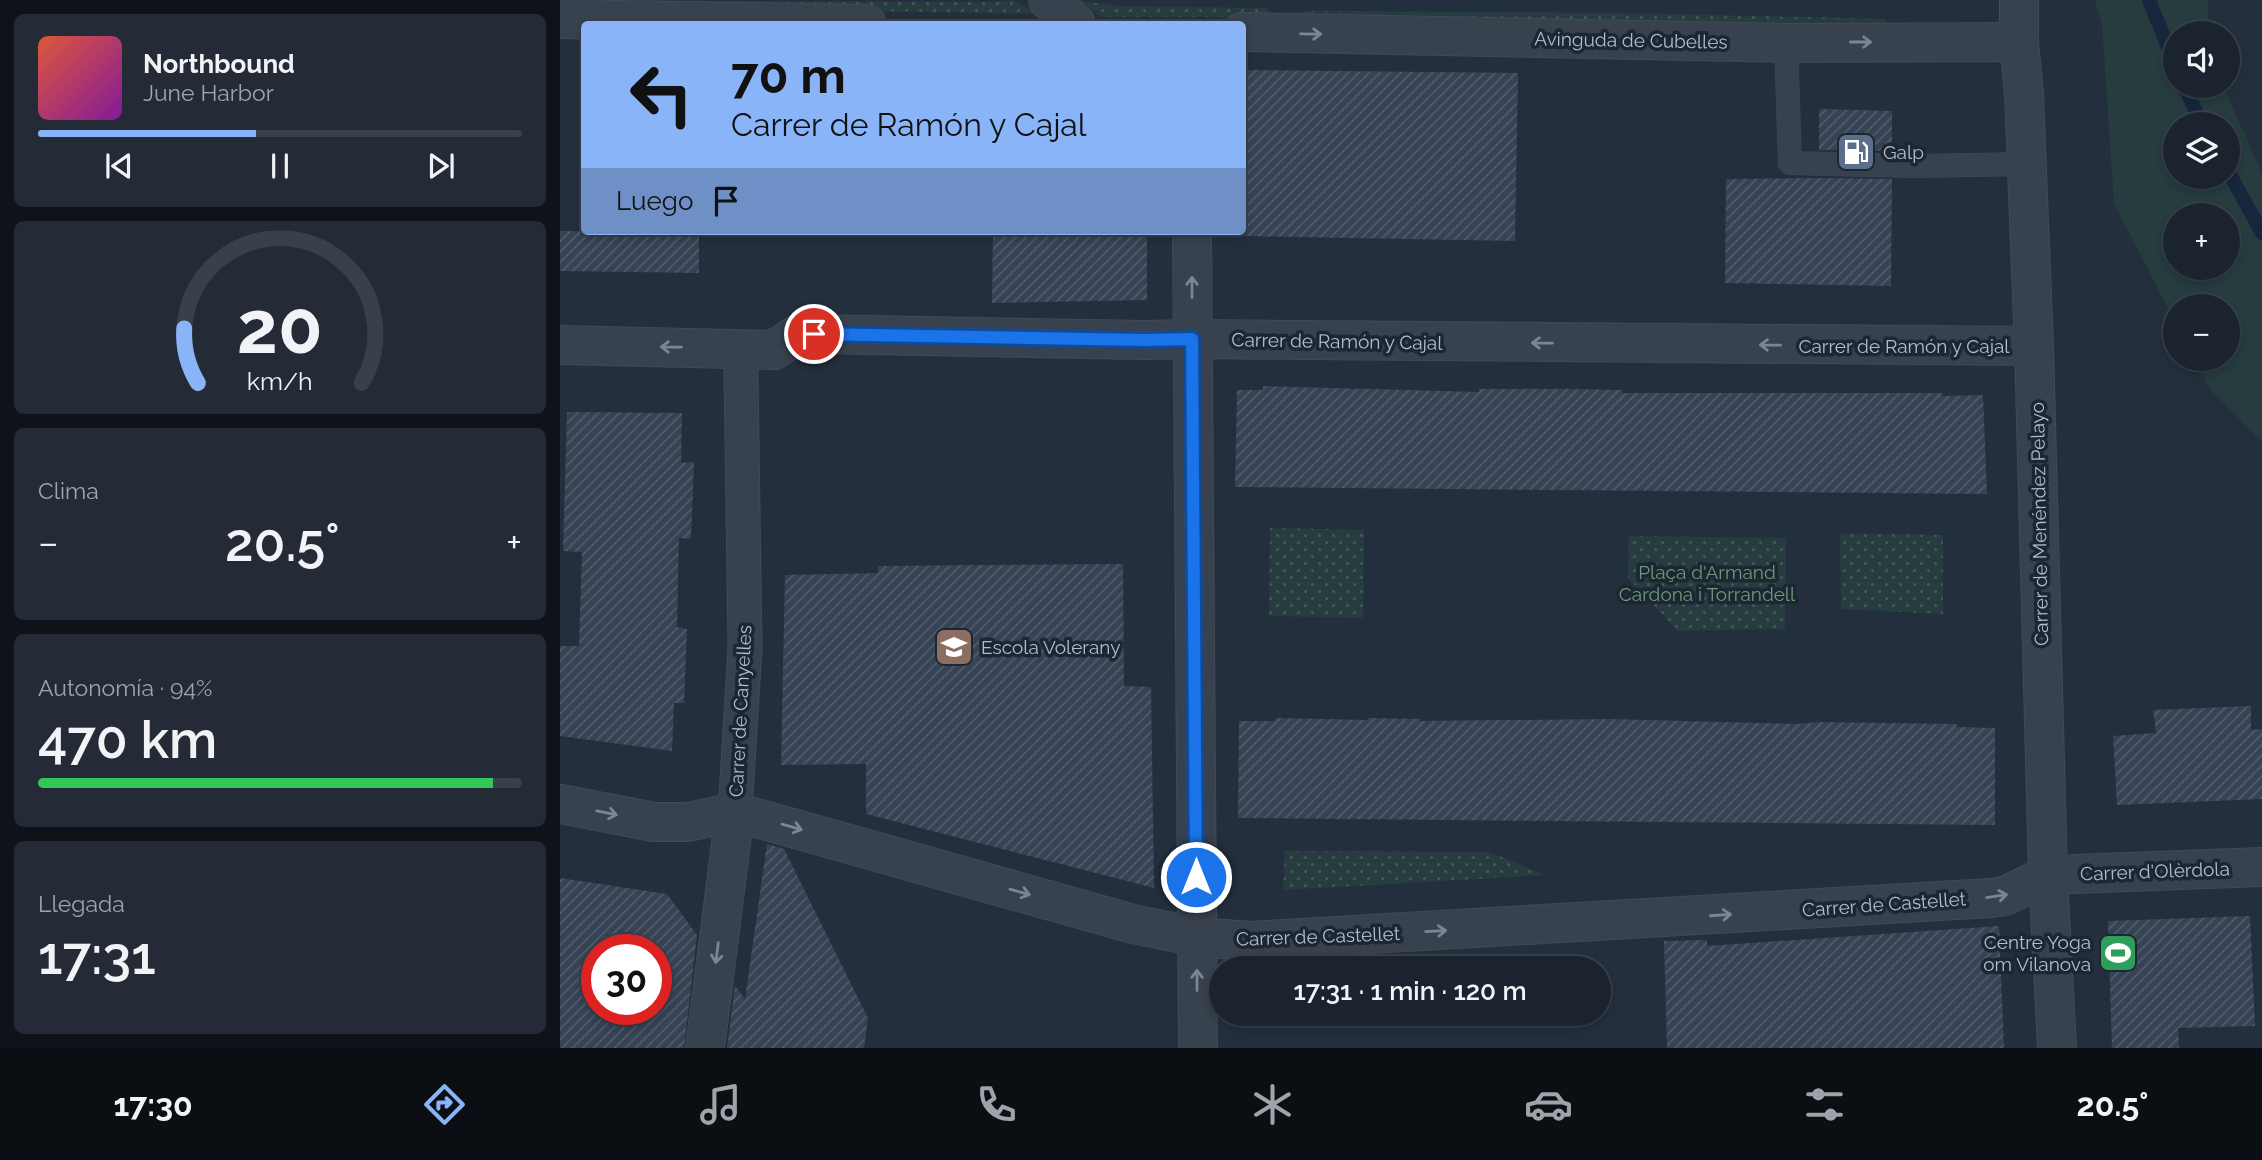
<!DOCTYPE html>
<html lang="es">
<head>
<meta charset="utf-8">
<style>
  body { margin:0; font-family:Raleway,sans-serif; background:#242b36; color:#f1f3f6; height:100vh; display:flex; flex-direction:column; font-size:26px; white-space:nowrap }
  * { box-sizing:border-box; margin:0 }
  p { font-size:23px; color:#a0a4aa }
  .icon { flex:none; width:38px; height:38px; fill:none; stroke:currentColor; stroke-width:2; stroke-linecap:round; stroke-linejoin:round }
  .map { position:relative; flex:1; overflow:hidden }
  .sheet { display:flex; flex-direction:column; gap:14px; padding:14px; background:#0f1319; width:560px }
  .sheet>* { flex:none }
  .hud { position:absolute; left:21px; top:21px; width:665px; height:214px; border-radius:7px; box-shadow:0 4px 10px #0003,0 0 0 2px #39404a; background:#8ab4f8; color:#111; overflow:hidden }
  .fabs { position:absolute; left:1603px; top:21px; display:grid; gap:14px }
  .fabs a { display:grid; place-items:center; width:77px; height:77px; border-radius:50%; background:#1b232e; box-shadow:0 4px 10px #0003,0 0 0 2px #39404a; font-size:35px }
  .speed { position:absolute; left:21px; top:934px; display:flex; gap:14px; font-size:35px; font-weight:700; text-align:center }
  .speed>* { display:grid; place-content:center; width:91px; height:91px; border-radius:50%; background:#1b232e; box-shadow:0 4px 10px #0003,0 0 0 2px #39404a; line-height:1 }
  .speed .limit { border:10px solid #d22; background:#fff; color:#111 }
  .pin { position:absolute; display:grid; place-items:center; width:60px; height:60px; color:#fff; margin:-30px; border:4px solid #fff; border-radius:50%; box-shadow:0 2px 7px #0007 }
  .me { position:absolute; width:77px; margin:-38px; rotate:0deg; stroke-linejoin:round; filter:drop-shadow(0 0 5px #0008) }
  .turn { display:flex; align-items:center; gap:24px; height:147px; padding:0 35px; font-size:32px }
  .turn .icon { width:91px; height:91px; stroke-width:2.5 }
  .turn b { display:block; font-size:49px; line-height:60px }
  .then { display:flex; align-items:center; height:66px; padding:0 35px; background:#0003; gap:14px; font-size:26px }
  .big { font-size:52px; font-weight:600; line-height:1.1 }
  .sheet .card { flex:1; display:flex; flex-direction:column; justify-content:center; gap:10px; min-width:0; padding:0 24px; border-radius:10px; background:#242b36 }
  .sheet .dial { align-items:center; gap:0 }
  .dial svg { height:182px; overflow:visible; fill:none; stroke:#39404a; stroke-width:7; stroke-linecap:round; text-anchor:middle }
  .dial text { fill:#f1f3f6; stroke:none }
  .song { display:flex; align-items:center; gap:21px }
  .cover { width:84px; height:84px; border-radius:10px; background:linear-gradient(135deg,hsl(10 70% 55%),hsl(290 70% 35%)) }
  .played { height:7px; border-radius:4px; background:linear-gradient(90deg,#8ab4f8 45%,#39404a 45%) }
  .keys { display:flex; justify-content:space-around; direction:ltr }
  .heat { display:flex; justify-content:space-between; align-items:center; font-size:38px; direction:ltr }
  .charge { height:10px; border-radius:5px; background:linear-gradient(90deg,#34c759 94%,#39404a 0) }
  .trip { position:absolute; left:649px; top:956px; width:402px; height:70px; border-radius:35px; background:#1b232e; box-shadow:0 4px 10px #0003,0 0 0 2px #39404a; font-weight:600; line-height:70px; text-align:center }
  .dock { display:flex; height:112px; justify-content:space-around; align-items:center; background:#0b0e12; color:#a0a4aa }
  .dock .icon { width:49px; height:49px }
  .dock .selected { color:#8ab4f8 }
  .dock b { font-size:32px; color:#f1f3f6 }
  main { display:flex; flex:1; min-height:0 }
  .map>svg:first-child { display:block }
</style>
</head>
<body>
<main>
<section class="sheet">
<div class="card">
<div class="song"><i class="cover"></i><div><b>Northbound</b><p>June Harbor</p></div></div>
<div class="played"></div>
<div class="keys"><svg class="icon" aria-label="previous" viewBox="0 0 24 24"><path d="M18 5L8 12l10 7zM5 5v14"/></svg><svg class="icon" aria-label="pause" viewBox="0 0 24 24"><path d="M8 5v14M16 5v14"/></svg><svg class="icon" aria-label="next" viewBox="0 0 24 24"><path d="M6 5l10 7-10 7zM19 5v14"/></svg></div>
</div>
<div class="card dial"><svg viewBox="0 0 100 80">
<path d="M14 69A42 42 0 1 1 86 69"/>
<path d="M14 69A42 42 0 0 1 8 45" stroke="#8ab4f8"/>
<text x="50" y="56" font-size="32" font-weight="700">20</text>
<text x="50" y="72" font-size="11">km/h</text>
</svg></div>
<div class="card"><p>Clima</p>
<div class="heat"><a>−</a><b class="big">20.5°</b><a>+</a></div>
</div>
<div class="card"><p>Autonomía · 94%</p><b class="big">470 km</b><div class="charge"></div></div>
<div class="card"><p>Llegada</p><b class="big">17:31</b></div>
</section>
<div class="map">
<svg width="1702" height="1048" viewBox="0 0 1702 1048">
  <defs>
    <pattern id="park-dots" width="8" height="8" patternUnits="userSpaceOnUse" patternTransform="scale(1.75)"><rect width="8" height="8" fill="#263c3f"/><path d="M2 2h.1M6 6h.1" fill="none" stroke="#435659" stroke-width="1.8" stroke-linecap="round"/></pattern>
    <pattern id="building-hatch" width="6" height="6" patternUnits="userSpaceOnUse" patternTransform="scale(1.75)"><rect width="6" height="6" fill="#364354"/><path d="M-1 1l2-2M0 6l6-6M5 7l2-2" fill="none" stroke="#515c6b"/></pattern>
  </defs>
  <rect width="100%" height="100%" fill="#242f3e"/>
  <path fill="#263c3f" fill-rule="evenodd" d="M1535 0H1648L1649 33H1615V86H1663L1702 173V442L1650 389 1634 359H1668V306H1615V322L1554 203 1542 24ZM1615 124H1668V177H1615ZM1615 215H1668V268H1615Z"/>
  <g fill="url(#park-dots)">
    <path d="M0 0 429 2 454 0 477 14 160 8Z"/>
    <path d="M516 0 557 6 708 8V17H542Z"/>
    <path d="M742 11 1064 13 1326 19V28L744 18Z"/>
    <path d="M710 528 804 530 803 618 709 616Z"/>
    <path d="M1280 533 1383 535V614L1281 609Z"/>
    <path d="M1069 536 1226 538 1225 629 1118 631 1068 578Z"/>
    <path d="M725 851 929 852 986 875 723 890Z"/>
  </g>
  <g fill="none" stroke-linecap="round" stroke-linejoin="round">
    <g stroke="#17263c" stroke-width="14">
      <path d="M1589 0 1615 64"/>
      <path d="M1624 86 1642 124"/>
      <path d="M1668 171 1702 233"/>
    </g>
  </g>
  <g fill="url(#building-hatch)" fill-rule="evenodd">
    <path d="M682 70 958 73 955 241 682 236Z"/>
    <path d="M1259 109 1332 111V151L1259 150Z"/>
    <path d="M1259 178 1332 179 1331 286 1165 283 1166 179Z"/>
    <path d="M0 231H139V273L0 271Z"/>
    <path d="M433 231H587V300L432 303Z"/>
    <path d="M703 386 919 392V389H1008L1062 390V393H1382V396L1423 395 1427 494 675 487 677 390H703Z"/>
    <path d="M7 412 122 413 121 463 134 462 131 539 119 538 117 627 127 629 124 703H114L112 751 0 736V646H19L22 552 3 551Z"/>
    <path d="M563 564 564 686 591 687 594 888 306 814V764L221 765 225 575 318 573V566Z"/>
    <path d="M1691 706V730L1702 729V799L1557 805 1553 736 1596 733 1593 710Z"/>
    <path d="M716 718 808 720V718L860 719V721L1048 719 1237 724 1258 722 1396 724 1397 727 1435 728V825L678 818 679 721H715Z"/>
    <path d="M207 844 224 849 308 1018 304 1048H167L175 986 185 999Z"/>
    <path d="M0 878 107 894 137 935 124 1048H0ZM37 950H96V1010H37Z"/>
    <path d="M1690 916 1695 1026 1618 1028 1619 1048H1552L1548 921Z"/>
    <path d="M1439 926 1444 1048H1107L1104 941 1147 940V946Z"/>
  </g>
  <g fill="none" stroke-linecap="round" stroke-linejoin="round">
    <defs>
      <path id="service" d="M1226 43 1230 163 1355 166 1467 164"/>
      <path id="pedestrian" d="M175 812 185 648 181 373"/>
      <g id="minor">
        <path d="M1459 0V42L1464 94 1474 346 1488 875 1497 1048"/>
        <path d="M0 19 307 24"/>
        <path d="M682 32 1233 43 1459 42"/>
        <path d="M632 231 638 1048"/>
        <path d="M0 345 214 350 238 334H255L585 340 632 339 1474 346"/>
        <path d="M0 804 94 822H128L175 812 573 924 637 937 690 941 1431 898 1445 896 1488 875 1702 867"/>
        <path d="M145 1048 175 812"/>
      </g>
      <path id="tertiary" d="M488 0 516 24"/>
    </defs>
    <use href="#service" stroke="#414a57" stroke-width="24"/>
    <use href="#pedestrian" stroke="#414a57" stroke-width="35"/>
    <use href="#minor" stroke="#414a57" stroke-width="40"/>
    <use href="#tertiary" stroke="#414a57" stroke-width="40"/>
    <use href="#service" stroke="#38414e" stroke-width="23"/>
    <use href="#pedestrian" stroke="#38414e" stroke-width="33"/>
    <use href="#minor" stroke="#38414e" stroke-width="38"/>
    <use href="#tertiary" stroke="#38414e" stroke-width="38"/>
  </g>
  <defs><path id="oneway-shaft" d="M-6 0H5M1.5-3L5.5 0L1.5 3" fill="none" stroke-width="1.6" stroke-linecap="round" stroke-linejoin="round" transform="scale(1.75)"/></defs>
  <g stroke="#7c8592">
    <use href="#oneway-shaft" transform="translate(751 34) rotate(1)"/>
    <use href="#oneway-shaft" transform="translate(1301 42)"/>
    <use href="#oneway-shaft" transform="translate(632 287) rotate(-90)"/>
    <use href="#oneway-shaft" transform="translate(982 343) rotate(-179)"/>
    <use href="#oneway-shaft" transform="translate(1210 345) rotate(-179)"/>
    <use href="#oneway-shaft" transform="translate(111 347) rotate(-179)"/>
    <use href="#oneway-shaft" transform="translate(47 813) rotate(11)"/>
    <use href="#oneway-shaft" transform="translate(232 827) rotate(16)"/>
    <use href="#oneway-shaft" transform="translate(460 892) rotate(16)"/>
    <use href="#oneway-shaft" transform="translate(1437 896) rotate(-9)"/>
    <use href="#oneway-shaft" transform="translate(1161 915) rotate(-4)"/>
    <use href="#oneway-shaft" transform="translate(876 931) rotate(-3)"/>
    <use href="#oneway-shaft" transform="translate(157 953) rotate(97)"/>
    <use href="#oneway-shaft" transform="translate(637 980) rotate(-90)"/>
  </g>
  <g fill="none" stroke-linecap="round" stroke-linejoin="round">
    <defs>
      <path id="route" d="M254 334 585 340 632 339 636 877"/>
    </defs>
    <use href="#route" stroke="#114b97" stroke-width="18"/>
    <use href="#route" stroke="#1a73e8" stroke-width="12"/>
  </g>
  <defs>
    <symbol id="fuel-square" viewBox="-11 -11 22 22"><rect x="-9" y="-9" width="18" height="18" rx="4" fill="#5c6f8a" stroke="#1d2633"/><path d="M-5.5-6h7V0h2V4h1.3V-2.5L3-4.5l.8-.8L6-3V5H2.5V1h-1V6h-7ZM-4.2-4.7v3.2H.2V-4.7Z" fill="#fff"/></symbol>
    <symbol id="school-square" viewBox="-11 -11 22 22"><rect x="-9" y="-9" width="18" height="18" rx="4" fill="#8d6e63" stroke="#1d2633"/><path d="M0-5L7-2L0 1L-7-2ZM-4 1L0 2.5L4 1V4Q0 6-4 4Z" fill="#fff"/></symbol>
    <symbol id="stadium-square" viewBox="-11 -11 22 22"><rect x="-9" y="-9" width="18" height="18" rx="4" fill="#2e9e5b" stroke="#1d2633"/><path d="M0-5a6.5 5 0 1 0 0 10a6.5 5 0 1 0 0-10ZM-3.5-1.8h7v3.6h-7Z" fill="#fff"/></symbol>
  </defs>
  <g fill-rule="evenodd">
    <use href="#fuel-square" x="1274" y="130" width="44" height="44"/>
    <use href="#school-square" x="372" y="625" width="44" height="44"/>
    <use href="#stadium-square" x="1536" y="931" width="44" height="44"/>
  </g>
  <g text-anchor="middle" stroke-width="7" stroke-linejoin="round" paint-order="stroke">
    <g font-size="19" fill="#b4bcc9" stroke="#1d2633">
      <text transform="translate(1071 40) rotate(1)" y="7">Avinguda de Cubelles</text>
      <text transform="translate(777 341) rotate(1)" y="7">Carrer de Ramón y Cajal</text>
      <text x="1344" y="353">Carrer de Ramón y Cajal</text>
      <text transform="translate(1479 524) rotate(-91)" y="7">Carrer de Menéndez Pelayo</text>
      <text transform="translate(180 711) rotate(-87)" y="7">Carrer de Canyelles</text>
      <text transform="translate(1595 871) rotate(-2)" y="7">Carrer d'Olèrdola</text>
      <text transform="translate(1324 904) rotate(-4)" y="7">Carrer de Castellet</text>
      <text transform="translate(758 936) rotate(-2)" y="7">Carrer de Castellet</text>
    </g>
    <g font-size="19" fill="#b4bcc9" stroke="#1d2633" text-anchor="start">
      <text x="1323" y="159">Galp</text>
      <text x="421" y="654">Escola Volerany</text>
      <text x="1531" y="949" text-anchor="end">Centre Yoga<tspan x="1531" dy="22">om Vilanova</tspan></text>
    </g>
    <g font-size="19" fill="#6b9a76" stroke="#1d2633">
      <text x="1147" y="579">Plaça d'Armand<tspan x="1147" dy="22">Cardona i Torrandell</tspan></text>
    </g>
  </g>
</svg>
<div class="fabs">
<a><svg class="icon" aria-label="sound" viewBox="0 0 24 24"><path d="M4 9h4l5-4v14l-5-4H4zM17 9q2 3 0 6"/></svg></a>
<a><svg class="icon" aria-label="layers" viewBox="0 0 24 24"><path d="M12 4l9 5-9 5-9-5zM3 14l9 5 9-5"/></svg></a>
<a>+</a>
<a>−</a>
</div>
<div class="speed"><div class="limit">30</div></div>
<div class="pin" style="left:254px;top:334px;background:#d93025"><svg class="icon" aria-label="arrive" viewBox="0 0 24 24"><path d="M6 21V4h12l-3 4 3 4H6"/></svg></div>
<svg class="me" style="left:636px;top:877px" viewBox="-20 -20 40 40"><circle r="17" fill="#1a73e8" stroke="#fff" stroke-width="3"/><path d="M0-11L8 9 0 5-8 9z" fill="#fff"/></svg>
<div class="trip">17:31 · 1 min · 120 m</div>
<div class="hud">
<div class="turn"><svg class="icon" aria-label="left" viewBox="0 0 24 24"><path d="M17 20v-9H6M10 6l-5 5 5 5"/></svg><div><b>70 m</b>Carrer de Ramón y Cajal</div></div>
<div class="then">Luego<svg class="icon" aria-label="arrive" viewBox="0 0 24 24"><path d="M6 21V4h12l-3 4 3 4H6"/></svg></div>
</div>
</div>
</main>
<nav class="dock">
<b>17:30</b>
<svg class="icon selected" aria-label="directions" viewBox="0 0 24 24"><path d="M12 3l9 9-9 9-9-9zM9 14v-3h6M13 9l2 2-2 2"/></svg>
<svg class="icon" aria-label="music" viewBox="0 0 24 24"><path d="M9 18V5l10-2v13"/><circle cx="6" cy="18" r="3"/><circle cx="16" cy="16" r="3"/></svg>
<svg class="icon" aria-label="phone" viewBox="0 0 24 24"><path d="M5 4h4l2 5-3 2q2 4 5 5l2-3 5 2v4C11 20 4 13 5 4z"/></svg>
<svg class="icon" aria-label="climate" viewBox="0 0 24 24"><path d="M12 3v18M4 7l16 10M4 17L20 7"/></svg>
<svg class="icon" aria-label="car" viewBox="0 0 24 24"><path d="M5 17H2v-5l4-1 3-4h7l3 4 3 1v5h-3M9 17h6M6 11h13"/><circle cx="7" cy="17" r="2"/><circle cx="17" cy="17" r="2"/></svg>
<svg class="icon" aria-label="filters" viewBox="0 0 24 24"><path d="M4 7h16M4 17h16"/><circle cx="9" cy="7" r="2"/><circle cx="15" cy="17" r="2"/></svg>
<b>20.5°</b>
</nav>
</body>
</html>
